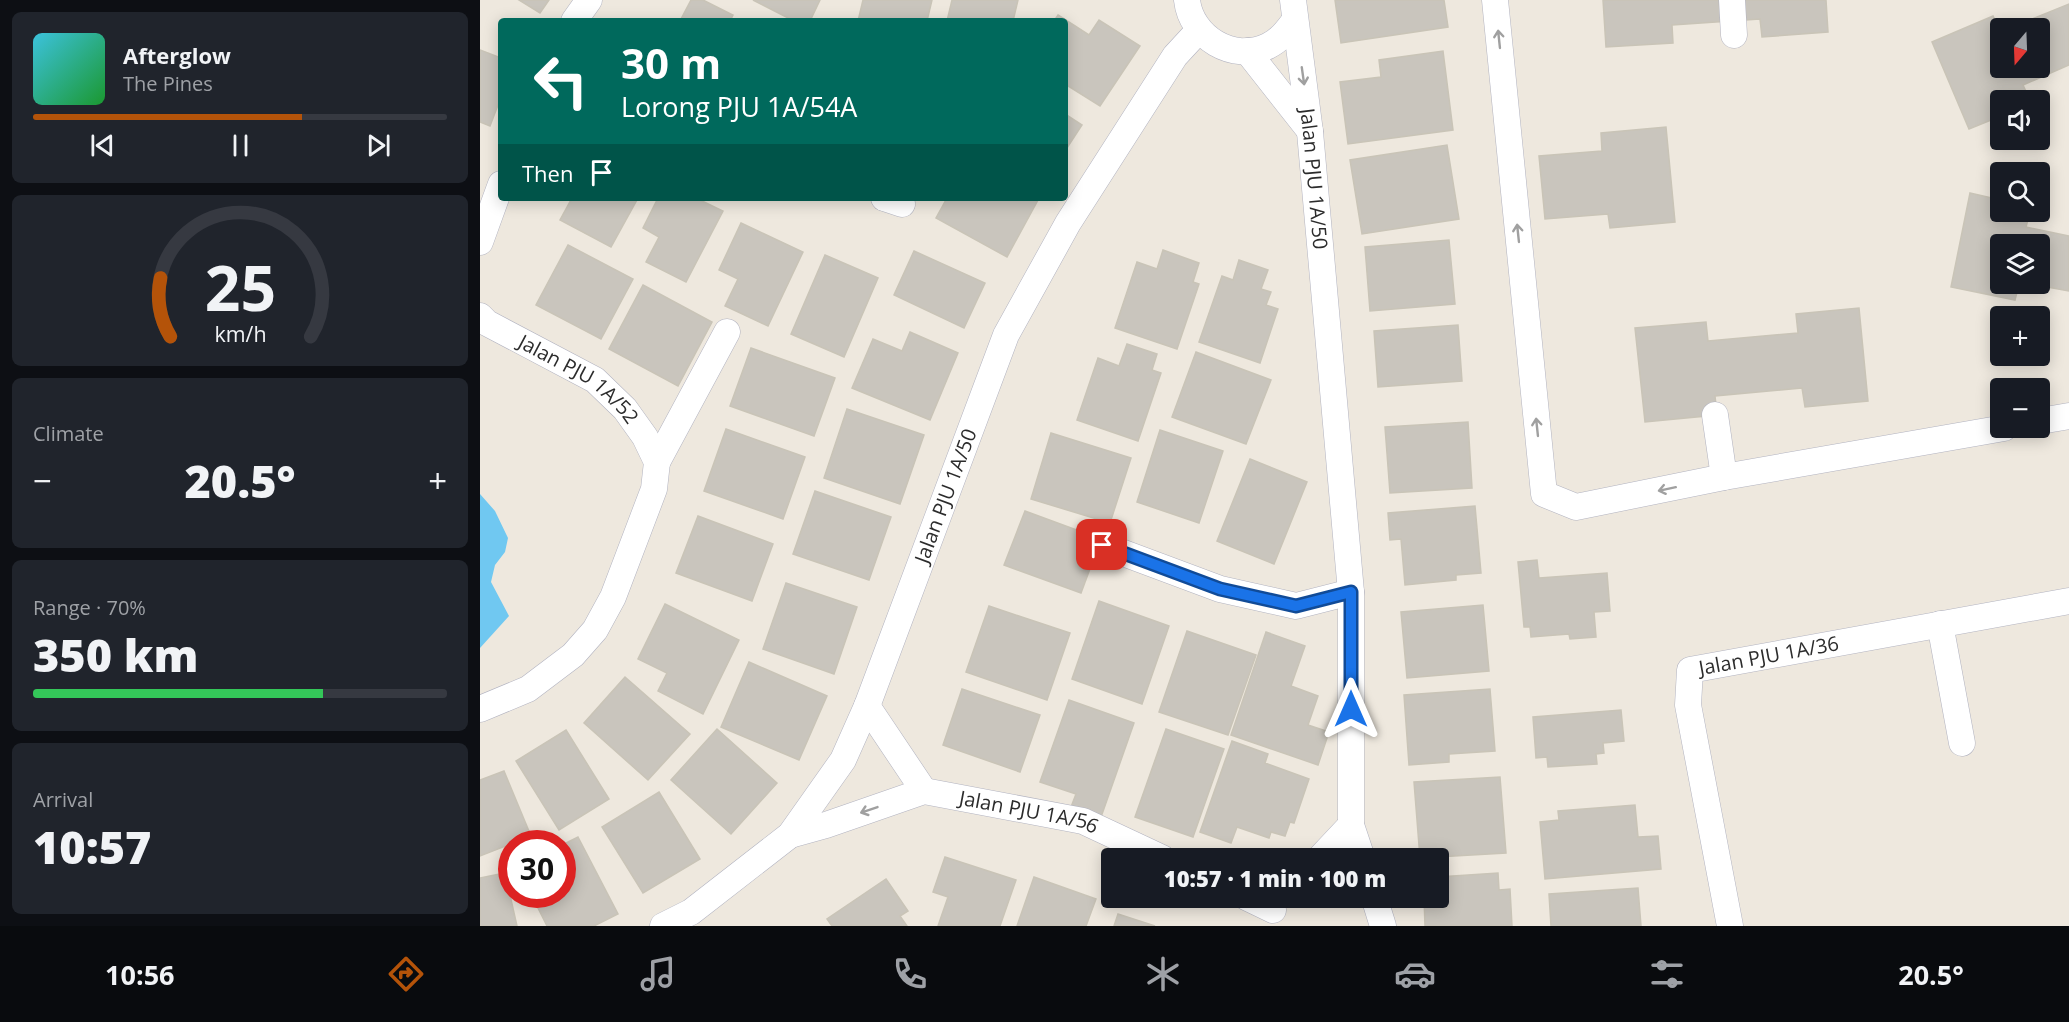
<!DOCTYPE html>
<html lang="en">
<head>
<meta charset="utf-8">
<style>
  body { margin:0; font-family:"Open Sans",sans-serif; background:#20242c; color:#f1f3f6; height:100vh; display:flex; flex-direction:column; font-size:22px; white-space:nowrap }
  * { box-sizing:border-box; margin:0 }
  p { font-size:20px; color:#9ea1a6 }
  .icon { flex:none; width:33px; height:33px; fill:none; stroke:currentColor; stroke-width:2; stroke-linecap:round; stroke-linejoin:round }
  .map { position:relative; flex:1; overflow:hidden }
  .sheet { display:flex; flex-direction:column; gap:12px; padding:12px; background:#0d0f14; width:480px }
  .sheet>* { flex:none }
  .guide { position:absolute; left:18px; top:18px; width:570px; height:183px; border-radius:6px; box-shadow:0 3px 15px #0003; background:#00695c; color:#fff; overflow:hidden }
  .needle { width:39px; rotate:199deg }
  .controls { position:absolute; left:1510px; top:18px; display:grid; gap:12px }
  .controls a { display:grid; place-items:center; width:60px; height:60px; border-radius:6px; background:#171b24; box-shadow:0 3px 15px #0003; font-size:30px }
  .speed { position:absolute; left:18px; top:830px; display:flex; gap:12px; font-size:30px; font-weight:700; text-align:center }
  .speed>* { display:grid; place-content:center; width:78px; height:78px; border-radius:50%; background:#171b24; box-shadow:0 3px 15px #0003; line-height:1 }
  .speed .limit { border:9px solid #d22; background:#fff; color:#111 }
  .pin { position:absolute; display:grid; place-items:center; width:51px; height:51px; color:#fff; margin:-26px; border-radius:12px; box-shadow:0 3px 9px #0006 }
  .me { position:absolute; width:66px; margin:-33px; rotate:0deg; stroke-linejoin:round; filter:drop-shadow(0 0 4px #0008) }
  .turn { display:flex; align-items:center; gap:21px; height:126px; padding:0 24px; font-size:27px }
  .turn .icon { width:78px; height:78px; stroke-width:2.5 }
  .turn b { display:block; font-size:42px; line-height:51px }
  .then { display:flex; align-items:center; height:57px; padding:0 24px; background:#0003; gap:12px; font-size:22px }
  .big { font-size:45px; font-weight:800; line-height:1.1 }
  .sheet .tile { flex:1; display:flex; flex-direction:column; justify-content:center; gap:9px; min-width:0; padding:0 21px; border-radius:9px; background:#20242c }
  .sheet .dial { align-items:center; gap:0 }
  .dial svg { height:156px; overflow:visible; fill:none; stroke:#363941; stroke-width:7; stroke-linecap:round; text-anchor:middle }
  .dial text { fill:#f1f3f6; stroke:none }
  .song { display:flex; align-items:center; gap:18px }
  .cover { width:72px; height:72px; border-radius:9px; background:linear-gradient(135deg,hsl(190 70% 55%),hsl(130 70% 35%)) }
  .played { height:6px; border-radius:3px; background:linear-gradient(90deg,#b45309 65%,#363941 65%) }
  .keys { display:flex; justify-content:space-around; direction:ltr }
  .heat { display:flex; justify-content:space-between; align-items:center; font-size:33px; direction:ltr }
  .charge { height:9px; border-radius:4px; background:linear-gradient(90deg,#34c759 70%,#363941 0) }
  .trip { position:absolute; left:621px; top:848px; width:348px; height:60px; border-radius:6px; background:#171b24; box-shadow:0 3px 15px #0003; font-weight:800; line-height:60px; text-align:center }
  .tab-bar { display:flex; height:96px; justify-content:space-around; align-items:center; background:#090b0e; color:#9ea1a6 }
  .tab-bar .icon { width:42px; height:42px }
  .tab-bar .selected { color:#b45309 }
  .tab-bar b { font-size:27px; color:#f1f3f6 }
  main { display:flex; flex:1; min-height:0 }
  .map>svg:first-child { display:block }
</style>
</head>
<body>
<main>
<section class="sheet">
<div class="tile">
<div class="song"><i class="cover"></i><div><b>Afterglow</b><p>The Pines</p></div></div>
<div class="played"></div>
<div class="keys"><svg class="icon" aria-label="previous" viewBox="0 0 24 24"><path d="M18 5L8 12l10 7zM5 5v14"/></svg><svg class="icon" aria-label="pause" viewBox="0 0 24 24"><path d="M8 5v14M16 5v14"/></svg><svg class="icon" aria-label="next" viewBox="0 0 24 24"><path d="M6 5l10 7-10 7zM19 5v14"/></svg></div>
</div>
<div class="tile dial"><svg viewBox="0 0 100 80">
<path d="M14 69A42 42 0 1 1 86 69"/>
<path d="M14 69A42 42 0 0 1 9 39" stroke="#b45309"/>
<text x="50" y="56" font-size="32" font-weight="700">25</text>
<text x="50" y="72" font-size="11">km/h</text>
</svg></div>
<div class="tile"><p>Climate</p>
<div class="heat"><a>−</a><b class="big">20.5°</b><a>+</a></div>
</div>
<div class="tile"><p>Range · 70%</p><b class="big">350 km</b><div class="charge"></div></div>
<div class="tile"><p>Arrival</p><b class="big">10:57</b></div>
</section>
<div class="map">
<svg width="1589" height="926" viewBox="0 0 1589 926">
  <rect width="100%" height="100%" fill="#eee8de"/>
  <path fill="#70c8f1" d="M0 494 15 511 28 538 25 552 15 565 11 582 29 616 0 648Z"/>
  <g fill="#c9c5bd" stroke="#c9c4b7" stroke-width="1.5">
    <path d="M39 0H69L60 13Z"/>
    <path d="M211 0H223L253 15 250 21H200Z"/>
    <path d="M273 0H340L330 21H314Z"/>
    <path d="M383 0H452L447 21H378Z"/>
    <path d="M472 0H538L533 21H467Z"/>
    <path d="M855 0H964L968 27 861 43Z"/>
    <path d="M1123 0H1346L1348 32 1282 37 1280 19 1192 25 1193 43 1126 47Z"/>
    <path d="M1589 4V65L1543 85 1550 100H1521V116L1489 129 1452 42 1513 16 1521 32V68H1560V28H1530Z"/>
    <path d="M578 15 609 35 619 20 660 46 620 106 585 84V21H574Z"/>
    <path d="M0 50 21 58V97L10 126 0 122Z"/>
    <path d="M963 51 973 130 868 144 860 82 901 77 899 60Z"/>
    <path d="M585 114 602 125 585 151Z"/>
    <path d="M1186 127 1195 222 1130 228 1128 214 1065 219 1059 156 1122 151 1121 133Z"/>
    <path d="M967 145 979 219 882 234 870 160Z"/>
    <path d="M1490 193 1521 200V212H1550L1546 227 1589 236V291L1550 284H1560V244H1521V284H1539L1535 300 1471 287Z"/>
    <path d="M92 198H158L131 247 80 220Z"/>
    <path d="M178 198H216L243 211 206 282 166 262 179 237 163 228Z"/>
    <path d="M467 198H555L558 200 527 257 456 218Z"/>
    <path d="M261 223 323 252 288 326 245 306 258 279 239 270Z"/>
    <path d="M969 240 975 304 890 311 885 247Z"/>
    <path d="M88 245 153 279 121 339 56 305Z"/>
    <path d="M683 250 719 263 713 282 719 284 697 349 635 328 657 262 677 269Z"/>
    <path d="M434 251 505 283 484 328 414 295Z"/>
    <path d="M345 255 398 278 364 357 311 334Z"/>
    <path d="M759 260 788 270 781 289 791 292 786 305 798 309 780 363 719 342 742 276 753 280Z"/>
    <path d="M163 285 232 322 198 386 129 349Z"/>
    <path d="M1379 308 1388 401 1325 407 1322 388 1235 396 1237 415 1165 422 1155 328 1226 322 1228 341 1318 333 1316 314Z"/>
    <path d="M978 325 982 381 898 387 894 331Z"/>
    <path d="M430 332 478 353 450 420 372 388 393 339 422 351Z"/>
    <path d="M647 344 677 354 672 370 681 373 658 441 597 420 618 358 639 366Z"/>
    <path d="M271 348 355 378 334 436 250 406Z"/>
    <path d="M716 352 791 380 766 444 692 417Z"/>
    <path d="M367 409 444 435 420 504 344 478Z"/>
    <path d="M988 422 992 488 910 493 905 427Z"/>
    <path d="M246 429 325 457 303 519 224 491Z"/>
    <path d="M680 430 743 451 719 523 657 502Z"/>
    <path d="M571 433 651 458 630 523 551 499Z"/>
    <path d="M770 459 827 482 794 564 737 541Z"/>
    <path d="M335 491 411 517 389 580 313 554Z"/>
    <path d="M995 506 1001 573 976 575V580L925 585 921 539 910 540 908 513Z"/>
    <path d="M545 511 621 539 601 593 524 565Z"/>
    <path d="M218 516 293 544 272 601 196 573Z"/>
    <path d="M1057 560 1059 578 1127 573 1130 611 1114 612 1116 637 1090 639 1089 634 1051 637 1050 627H1044L1038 562Z"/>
    <path d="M306 583 377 607 354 674 283 649Z"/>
    <path d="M619 601 689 626 662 704 592 679Z"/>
    <path d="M185 604 259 640 223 714 178 691 187 673 158 659Z"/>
    <path d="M1003 605 1009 671 927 678 921 612Z"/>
    <path d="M509 606 590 633 567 700 486 672Z"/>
    <path d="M707 631 776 655 748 735 679 712Z"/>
    <path d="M786 632 825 646 811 686 838 696 828 725 849 732 838 765 751 735Z"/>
    <path d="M269 662 347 696 319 760 241 727Z"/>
    <path d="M145 677 210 734 168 780 104 723Z"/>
    <path d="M482 689 560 715 540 772 463 745Z"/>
    <path d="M1010 689 1015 751 969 754V762L929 765 924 695Z"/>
    <path d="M589 700 654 723 621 817 591 807 596 794 560 782Z"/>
    <path d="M1141 710 1144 741 1123 743 1124 753 1116 754 1117 764 1068 767 1067 757 1056 758 1053 717Z"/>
    <path d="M237 729 297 783 251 834 191 780Z"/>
    <path d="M686 729 744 749 713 837 655 817Z"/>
    <path d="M86 730 129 799 79 830 36 761Z"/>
    <path d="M752 741 788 754 785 763 829 779 814 823 810 822 805 836 791 832 789 838 757 827 751 843 720 832Z"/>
    <path d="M24 771 51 836 0 856V780Z"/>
    <path d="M1020 777 1026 853 940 858 934 782Z"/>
    <path d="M179 792 220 859 163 893 122 827Z"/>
    <path d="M1155 805 1158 837 1178 836 1181 869 1065 879 1060 822 1079 820 1078 811Z"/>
    <path d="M98 837 138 914 114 926H67L51 894H82V845Z"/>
    <path d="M465 857 536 880 520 926H458L468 897 453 892Z"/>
    <path d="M25 873 37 926H0V878Z"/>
    <path d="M1018 873 1019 890 1030 889 1032 926H945L944 897H958V877Z"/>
    <path d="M554 877 616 899 606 926H537Z"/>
    <path d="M406 879 428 911 420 916 427 926H352L347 919Z"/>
    <path d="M1158 888 1161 926H1071L1069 894Z"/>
    <path d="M638 914 675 926H634Z"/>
  </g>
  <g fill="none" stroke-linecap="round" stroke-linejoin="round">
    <defs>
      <g id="minor">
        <path d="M707 0C711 37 753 63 788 46 800 40 807 31 815 20"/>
        <path id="s1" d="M813 0 830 132 871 592V825L882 858"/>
        <path d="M1015 0 1064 494 1096 507 1244 477 1524 428"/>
        <path d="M1252 0 1254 35"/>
        <path d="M94 21 109 0"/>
        <path d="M767 51 830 131"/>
        <path d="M404 198 422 204"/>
        <path d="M0 242 21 184"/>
        <path id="s2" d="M0 316 7 323 115 380 145 409 165 437 177 462 174 489 133 597 115 630 93 655 48 689 0 709"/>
        <path d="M1235 415 1244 477"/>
        <path d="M1560 421 1589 416"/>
        <path d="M177 462 247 332"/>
        <path d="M622 545 740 589 816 606 871 592"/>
        <path d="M1460 624 1482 743"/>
        <path d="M387 706 444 791"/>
        <path id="s3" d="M310 835 346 825 444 791 603 821 682 858"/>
        <path d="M840 858 871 825"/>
        <path d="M766 897 793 910"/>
        <path d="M894 897 903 926"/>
        <path id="s4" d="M183 926 211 912 310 835 363 760 387 706 526 335 588 223 695 56 719 30"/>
        <path id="s5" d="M1250 926 1208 705 1210 670 1589 601"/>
      </g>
    </defs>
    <use href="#minor" stroke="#b2b3c0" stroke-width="27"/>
    <use href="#minor" stroke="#fff" stroke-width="26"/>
  </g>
  <defs><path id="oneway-shaft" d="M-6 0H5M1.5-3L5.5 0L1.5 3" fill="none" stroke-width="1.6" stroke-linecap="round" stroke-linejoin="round" transform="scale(1.5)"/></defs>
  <g stroke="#a0a0a0">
    <use href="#oneway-shaft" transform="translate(1019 39) rotate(-96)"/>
    <use href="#oneway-shaft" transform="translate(823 76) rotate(82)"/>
    <use href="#oneway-shaft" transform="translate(1038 233) rotate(-96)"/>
    <use href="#oneway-shaft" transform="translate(1057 427) rotate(-96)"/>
    <use href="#oneway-shaft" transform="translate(1187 489) rotate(168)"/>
    <use href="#oneway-shaft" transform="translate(389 810) rotate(161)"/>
  </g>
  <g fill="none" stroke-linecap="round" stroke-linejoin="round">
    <defs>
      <path id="route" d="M622 545 740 589 816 606 871 592V709"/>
    </defs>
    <use href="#route" stroke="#114b97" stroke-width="15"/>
    <use href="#route" stroke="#1a73e8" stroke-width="10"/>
  </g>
  <g text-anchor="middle" stroke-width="4.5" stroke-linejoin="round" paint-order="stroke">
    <g font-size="20" fill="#2c2c2c" stroke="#fff">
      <text dy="7" stroke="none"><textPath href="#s1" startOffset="180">Jalan PJU 1A/50</textPath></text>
      <text dy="7" stroke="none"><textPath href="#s2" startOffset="118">Jalan PJU 1A/52</textPath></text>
      <text dy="7" stroke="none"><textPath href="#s4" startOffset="532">Jalan PJU 1A/50</textPath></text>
      <text dy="7" stroke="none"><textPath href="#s5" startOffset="340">Jalan PJU 1A/36</textPath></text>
      <text dy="7" stroke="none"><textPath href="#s3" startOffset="248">Jalan PJU 1A/56</textPath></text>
    </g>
  </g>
</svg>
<div class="controls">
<a><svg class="needle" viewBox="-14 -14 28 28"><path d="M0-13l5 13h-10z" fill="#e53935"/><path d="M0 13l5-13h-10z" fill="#9ea1a6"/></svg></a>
<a><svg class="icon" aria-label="sound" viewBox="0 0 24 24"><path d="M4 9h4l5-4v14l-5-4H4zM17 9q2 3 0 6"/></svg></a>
<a><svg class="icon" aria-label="search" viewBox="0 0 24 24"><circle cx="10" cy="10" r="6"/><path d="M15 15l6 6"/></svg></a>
<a><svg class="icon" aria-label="layers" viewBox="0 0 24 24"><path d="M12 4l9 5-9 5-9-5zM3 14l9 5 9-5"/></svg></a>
<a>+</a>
<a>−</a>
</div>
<div class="speed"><div class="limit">30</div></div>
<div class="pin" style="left:622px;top:545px;background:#d93025"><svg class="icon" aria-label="arrive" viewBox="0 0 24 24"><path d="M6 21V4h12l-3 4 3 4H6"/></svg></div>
<svg class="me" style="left:871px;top:709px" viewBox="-20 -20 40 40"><path d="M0-17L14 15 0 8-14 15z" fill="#1a73e8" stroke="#fff" stroke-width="4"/></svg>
<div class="trip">10:57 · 1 min · 100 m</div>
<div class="guide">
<div class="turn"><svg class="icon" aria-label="left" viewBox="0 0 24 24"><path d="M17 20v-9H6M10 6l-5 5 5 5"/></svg><div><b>30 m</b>Lorong PJU 1A/54A</div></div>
<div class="then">Then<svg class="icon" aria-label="arrive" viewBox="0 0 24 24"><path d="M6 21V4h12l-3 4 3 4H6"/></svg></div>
</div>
</div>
</main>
<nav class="tab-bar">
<b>10:56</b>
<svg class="icon selected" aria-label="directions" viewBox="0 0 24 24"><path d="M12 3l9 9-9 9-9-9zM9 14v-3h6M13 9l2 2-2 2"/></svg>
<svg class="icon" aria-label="music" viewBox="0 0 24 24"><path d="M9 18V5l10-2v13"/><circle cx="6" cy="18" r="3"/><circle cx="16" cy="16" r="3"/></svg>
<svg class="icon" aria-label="phone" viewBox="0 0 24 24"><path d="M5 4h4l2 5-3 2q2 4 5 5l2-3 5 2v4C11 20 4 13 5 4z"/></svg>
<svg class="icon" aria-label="climate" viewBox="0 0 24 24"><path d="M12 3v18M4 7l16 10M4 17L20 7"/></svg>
<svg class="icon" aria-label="car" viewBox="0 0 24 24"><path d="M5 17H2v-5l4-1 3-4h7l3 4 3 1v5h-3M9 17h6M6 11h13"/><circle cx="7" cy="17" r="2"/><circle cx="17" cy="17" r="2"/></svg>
<svg class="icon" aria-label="filters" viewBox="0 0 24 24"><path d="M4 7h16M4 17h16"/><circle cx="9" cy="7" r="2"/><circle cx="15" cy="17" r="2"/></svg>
<b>20.5°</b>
</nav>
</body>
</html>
